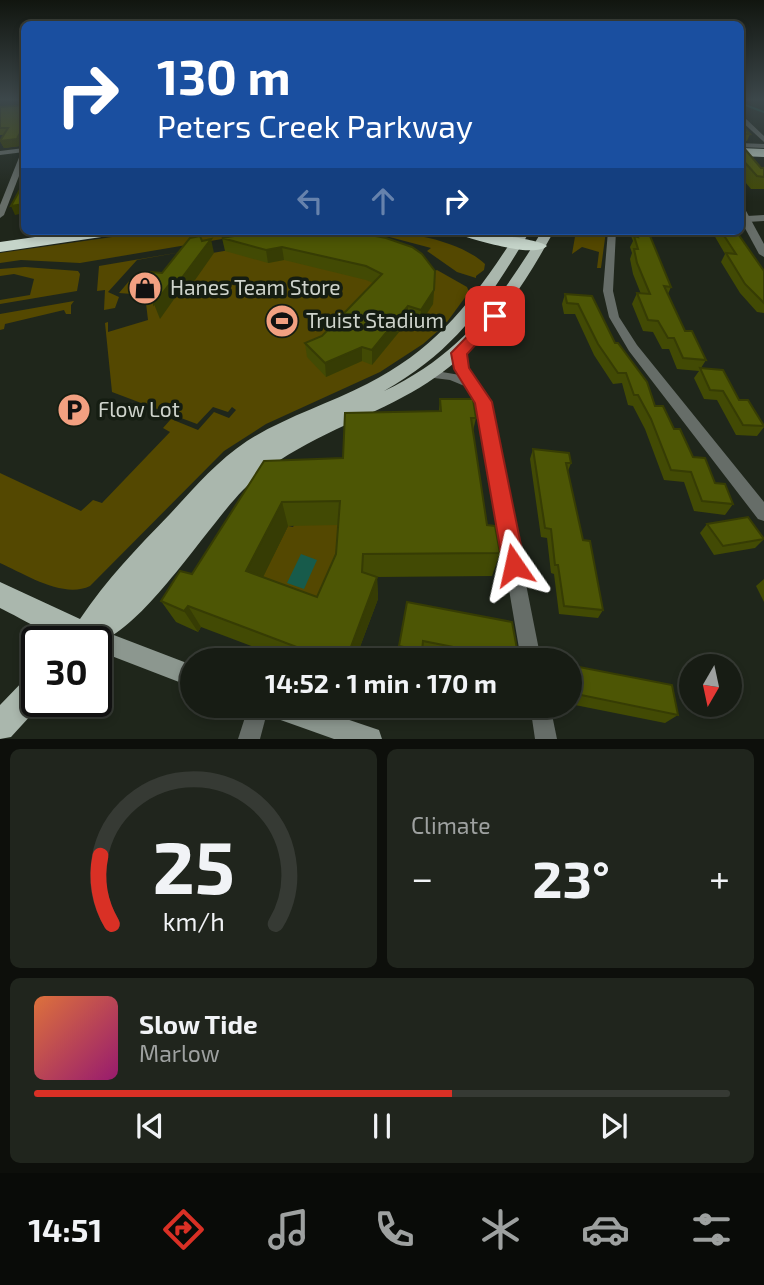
<!DOCTYPE html>
<html lang="en">
<head>
<meta charset="utf-8">
<style>
  body { margin:0; font-family:"Exo 2",sans-serif; background:#20251d; color:#f1f3f6; height:100vh; display:flex; flex-direction:column; font-size:26px; white-space:nowrap }
  * { box-sizing:border-box; margin:0 }
  p { font-size:23px; color:#9ea1a0 }
  .icon { flex:none; width:38px; height:38px; fill:none; stroke:currentColor; stroke-width:2; stroke-linecap:round; stroke-linejoin:round }
  .map { position:relative; height:739px; overflow:hidden }
  .details { display:flex; flex-direction:column; gap:10px; padding:10px; background:#0d0f0b; flex:1 }
  .details>* { flex:none }
  .guide { position:absolute; left:21px; top:21px; width:723px; height:214px; border-radius:10px; box-shadow:0 4px 10px #0003,0 0 0 2px #363a34; background:#1a4fa0; color:#fff; overflow:hidden }
  .needle { width:46px; rotate:189deg }
  .buttons { position:absolute; left:679px; top:654px; display:grid; gap:14px }
  .buttons a { display:grid; place-items:center; width:63px; height:63px; border-radius:50%; background:#171c14; box-shadow:0 4px 10px #0003,0 0 0 2px #363a34; font-size:35px }
  .speed { position:absolute; left:21px; top:626px; display:flex; gap:14px; font-size:35px; font-weight:700; text-align:center }
  .speed>* { display:grid; place-content:center; width:91px; height:91px; border-radius:50%; background:#171c14; box-shadow:0 4px 10px #0003,0 0 0 2px #363a34; line-height:1 }
  .speed .limit { border:4px solid #111; border-radius:10px; background:#fff; color:#111 }
  .pin { position:absolute; display:grid; place-items:center; width:60px; height:60px; color:#fff; margin:-30px; border-radius:14px; box-shadow:0 4px 10px #0006 }
  .me { position:absolute; width:77px; margin:-38px; rotate:349deg; stroke-linejoin:round; filter:drop-shadow(0 0 5px #0008) }
  .turn { display:flex; align-items:center; gap:24px; height:147px; padding:0 21px; font-size:32px }
  .turn .icon { width:91px; height:91px; stroke-width:2.5 }
  .turn b { display:block; font-size:49px; line-height:60px }
  .lanes { display:flex; align-items:center; height:66px; padding:0 21px; background:#0003; justify-content:center; gap:35px; direction:ltr }
  .lanes .off { opacity:.35 }
  .big { font-size:52px; font-weight:700; line-height:1.1 }
  .details .widget { flex:1; display:flex; flex-direction:column; justify-content:center; gap:10px; min-width:0; padding:0 24px; border-radius:10px; background:#20251d }
  .details .dial { align-items:center; gap:0 }
  .dial svg { height:182px; overflow:visible; fill:none; stroke:#363a34; stroke-width:7; stroke-linecap:round; text-anchor:middle }
  .dial text { fill:#f1f3f6; stroke:none }
  .song { display:flex; align-items:center; gap:21px }
  .cover { width:84px; height:84px; border-radius:10px; background:linear-gradient(135deg,hsl(20 70% 55%),hsl(320 70% 35%)) }
  .played { height:7px; border-radius:4px; background:linear-gradient(90deg,#d93025 60%,#363a34 60%) }
  .keys { display:flex; justify-content:space-around; direction:ltr }
  .heat { display:flex; justify-content:space-between; align-items:center; font-size:38px; direction:ltr }
  .details .tiles { flex:1; display:grid; gap:10px; grid-template-columns:1fr 1fr }
  .widget:last-child { grid-column:span 2 }
  .trip { position:absolute; left:180px; top:648px; width:402px; height:70px; border-radius:35px; background:#171c14; box-shadow:0 4px 10px #0003,0 0 0 2px #363a34; font-weight:700; line-height:70px; text-align:center }
  .tabs { display:flex; height:112px; justify-content:space-around; align-items:center; background:#090b08; color:#9ea1a0 }
  .tabs .icon { width:49px; height:49px }
  .tabs .active { color:#d93025 }
  .tabs b { font-size:32px; color:#f1f3f6 }
  .map>svg:first-child { display:block }
</style>
</head>
<body>
<div class="map">
<svg width="764" height="739" viewBox="0 0 764 739">
  <rect width="100%" height="100%" fill="#1f261b"/>
  <g fill="#544801">
    <path d="M154 231H250L240 233V236L80 263 21 260 0 263V253Z"/>
    <path d="M316 231 428 274 437 270 467 287 469 292 447 322 427 315 421 324 439 330 423 344 380 372 266 424 224 451 90 586C63 599 25 574 0 563V473L81 511 93 500 102 503 170 432 163 428 171 419 198 430 214 412 229 418 236 410 232 407 228 412 213 407 197 424 112 392 105 323 108 322V332L148 320 145 295 119 293 130 280 169 283 189 257 283 241Z"/>
    <path d="M367 231C403 231 458 239 485 264L484 270 476 276V278L457 272 427 251 431 248Z"/>
    <path d="M576 231H606L601 268H597L599 252 582 247 572 254Z"/>
    <path d="M187 251 137 260 108 292 119 297 115 308 104 310 105 290 97 291 99 266Z"/>
    <path d="M25 267 78 271 80 274 77 291 0 304V300L30 295 34 279 14 274 0 276V269Z"/>
    <path d="M74 301 71 305V314H66L64 310 5 324 4 329 0 330V314Z"/>
    <path d="M343 520 339 576 321 618 255 593 288 526 293 527 296 522Z"/>
  </g>
  <path fill="#175b4b" d="M301 554 317 560 304 589 287 583Z"/>
  <g fill="none" stroke-linecap="round" stroke-linejoin="round">
    <path stroke="#175b4b" stroke-width="2" d="M740 103 764 112"/>
    <g fill="#666d68" fill-rule="evenodd">
      <path d="M740 115 743 116 764 136V142L740 120Z"/>
      <path d="M740 143 764 144V148L740 147Z"/>
      <path d="M24 148V152L0 155V151Z"/>
      <path d="M24 153V163L4 215 0 218V205L20 155Z"/>
      <path d="M764 215V221L747 222 743 219 747 216Z"/>
      <path d="M608 231H616L613 291 619 317 637 345 764 502V521L758 519 629 351 609 317 603 291Z"/>
      <path d="M459 349 465 353 468 368 490 402 541 660H521L477 402 467 387 450 380 426 377 424 374 430 370 460 375 456 368 453 353Z"/>
      <path d="M249 705H269L260 739H238Z"/>
      <path d="M530 705H550L557 739H535Z"/>
    </g>
    <path fill="#666d68" fill-rule="evenodd" d="M740 206 745 209 764 244V257L759 254 740 219Z"/>
    <g fill="#8c978f" fill-rule="evenodd">
      <path d="M85 624 192 665V687L96 650V642H77L74 635 77 627Z"/>
      <path d="M257 705H305L379 730 382 739H334L261 713Z"/>
    </g>
    <g fill="#aab7ad" fill-rule="evenodd">
      <path d="M518 231H530C488 301 457 350 384 391 460 355 499 302 542 231H554C516 300 475 360 403 397 349 426 288 445 243 490 207 527 143 629 97 643 72 650 25 620 0 608V582L80 619C106 580 138 547 170 514 194 488 217 461 247 441 285 417 328 404 367 384 440 347 475 297 518 231Z"/>
      <path d="M37 673V702H43L11 737 0 739V705L27 677Z"/>
    </g>
    <g fill="#c5d4c9" fill-rule="evenodd">
      <path d="M740 148 764 149V157L740 156Z"/>
      <path d="M77 231H116L108 236 0 252V242Z"/>
      <path d="M453 231C468 231 539 238 547 246 534 259 474 239 456 234Z"/>
    </g>
  </g>
  <g fill="#424a04" fill-rule="evenodd">
    <path d="M24 105V138L20 146 4 148 0 141 4 135H0V107Z"/>
    <path d="M740 123 750 134 747 141H740Z"/>
    <path d="M740 151 761 168H764V189H751L740 176Z"/>
    <path d="M349 231 434 290 433 304 420 324 408 321 372 365 362 361 326 377 307 357 305 343 322 336 373 283 366 280 284 260 268 263 225 251 222 238Z"/>
    <path d="M629 231H648L671 287 668 294 685 331 706 360 701 368 739 400 764 425V427L757 436 736 435 717 400 704 399 694 378 699 371 677 369 669 349H662L653 332 643 331 632 304 637 293 641 294 633 274 630 259 632 253 630 247 633 241Z"/>
    <path d="M706 231H736L764 271V313L757 312 740 293 721 262 725 254 714 235H708Z"/>
    <path d="M565 294 592 296 615 343 655 406 674 429 693 457 733 504 725 515 694 511 684 482 664 480 645 429 633 406 628 405 622 383 613 384 594 355 575 314H564L562 304Z"/>
    <path d="M440 399 476 418 473 431 487 525 500 553 492 576 376 577H377L378 599 355 660H288L201 627 198 632 176 622 161 601 192 574 264 461 343 458 439 411ZM338 525 336 554 317 597 263 577 288 526Z"/>
    <path d="M533 449 571 463 568 471 583 540 603 610 598 618 559 614 554 574 551 573 547 538 541 537 530 459Z"/>
    <path d="M707 524 764 539 755 548 714 555 700 533Z"/>
    <path d="M764 579V602L756 586Z"/>
    <path d="M407 602 519 660H462L421 652 420 660H413L398 656 399 646Z"/>
    <path d="M574 666 678 715 665 723 570 704V670Z"/>
  </g>
  <g fill="#363c04">
    <path d="M24 125V138L20 146 4 148 0 141Z"/>
    <path d="M24 204V213L15 215 11 206Z"/>
    <path d="M211 239 214 253 186 293 177 295 160 319 154 304 172 281 204 249Z"/>
    <path d="M282 247 284 260 268 263 266 250Z"/>
    <path d="M434 290 433 304 420 324 421 310Z"/>
    <path d="M408 306V321L372 365V350Z"/>
    <path d="M362 347V361L326 377 325 363Z"/>
    <path d="M282 502 288 526 255 593 246 571Z"/>
    <path d="M377 577 378 599 355 660H346Z"/>
    <path d="M188 606 201 627 198 632 184 611Z"/>
  </g>
  <g fill="#4d5605" stroke="#363c04" stroke-width="2" fill-rule="evenodd">
    <path d="M24 105V125L17 139 0 141 8 128H0V107Z"/>
    <path d="M740 123 750 134 740 133Z"/>
    <path d="M744 148 761 168H764V177L757 176 740 157V151Z"/>
    <path d="M24 182V204L11 206Z"/>
    <path d="M264 231H349L386 238 412 247 422 254 435 271 434 290 421 310 408 306 372 350 362 347 325 363 305 343 322 336 382 274 366 266 282 247 266 250 222 238Z"/>
    <path d="M636 231H648L671 287 664 286 685 331H692L706 360 683 358 674 338H668L658 321 648 320 637 293 650 294 637 263 634 249H638L634 236 638 237Z"/>
    <path d="M721 231H736L764 271V303L745 284 726 253 736 254Z"/>
    <path d="M200 236 202 241 211 239 181 279 172 281 154 304 151 272 162 273 190 238Z"/>
    <path d="M565 294 592 296 615 343H618L647 382 655 406H663L674 429H680L693 457 705 458 715 483 725 484 733 504 702 501 691 472 671 470 651 419 638 395H634L626 373H618L598 344 578 304 567 303Z"/>
    <path d="M700 368 723 370 739 400H748L764 426 743 425 723 391 710 390Z"/>
    <path d="M440 399H473L476 418H471L487 525 495 526 500 553 363 554 362 572 377 577 346 660H310L307 659 310 652 188 606 184 611 161 601 180 571 192 574 264 461 343 458 345 413 441 411ZM340 501 336 554 317 597 246 571 282 502Z"/>
    <path d="M533 449 569 453 571 463H566L583 540 590 541 603 610 564 606 558 565H555L551 529 545 528Z"/>
    <path d="M748 517 764 539 723 546 707 524Z"/>
    <path d="M407 602 512 622 519 660H489V654L423 641 422 651 399 646Z"/>
    <path d="M574 666 672 685 678 715 576 694Z"/>
  </g>
  <linearGradient id="sky" x2="0" y2="1"><stop stop-color="#11150f"/><stop offset="0.49" stop-color="#3c474a"/><stop offset="1" stop-color="#3c474a" stop-opacity="0"/></linearGradient>
  <rect width="764" height="202" fill="url(#sky)"/>
  <path fill="#d93025" stroke="#8d1f18" stroke-width="2" d="M495 312 502 316 467 354 469 368 492 402 525 565 521 572 514 576 506 572 503 565 475 403 454 369 451 353 490 313Z"/>
  <defs>
    <symbol id="shop-disc" viewBox="-11 -11 22 22"><circle r="9.5" fill="#f2a081" stroke="#151d12"/><path d="M-5-2.5h2.3a2.7 3.5 0 0 1 5.4 0H5L5.5 6h-11ZM-1.5-2.5h3a1.5 2.3 0 0 0-3 0Z" fill="#111"/></symbol>
    <symbol id="stadium-disc" viewBox="-11 -11 22 22"><circle r="9.5" fill="#f2a081" stroke="#151d12"/><path d="M0-5a6.5 5 0 1 0 0 10a6.5 5 0 1 0 0-10ZM-3.5-1.8h7v3.6h-7Z" fill="#111"/></symbol>
    <symbol id="parking-disc" viewBox="-11 -11 22 22"><circle r="9.5" fill="#f2a081" stroke="#151d12"/><path d="M-3.5-5.5H1a3.5 3.5 0 0 1 0 7H-1V5.5H-3.5ZM-1-3.4V-.6H.8a1.4 1.4 0 0 0 0-2.8Z" fill="#111"/></symbol>
  </defs>
  <g fill-rule="evenodd">
    <use href="#shop-disc" x="126" y="269" width="38" height="38"/>
    <use href="#stadium-disc" x="263" y="302" width="38" height="38"/>
    <use href="#parking-disc" x="55" y="391" width="38" height="38"/>
  </g>
  <g text-anchor="middle" stroke-width="7" stroke-linejoin="round" paint-order="stroke">
    <g font-size="21" fill="#ced3cb" stroke="#151d12" text-anchor="start">
      <text x="170" y="295">Hanes Team Store</text>
      <text x="306" y="328">Truist Stadium</text>
      <text x="98" y="417">Flow Lot</text>
    </g>
  </g>
</svg>
<div class="buttons">
<a><svg class="needle" viewBox="-14 -14 28 28"><path d="M0-13l5 13h-10z" fill="#e53935"/><path d="M0 13l5-13h-10z" fill="#9ea1a0"/></svg></a>
</div>
<div class="speed"><div class="limit">30</div></div>
<div class="pin" style="left:495px;top:316px;background:#d93025"><svg class="icon" aria-label="arrive" viewBox="0 0 24 24"><path d="M6 21V4h12l-3 4 3 4H6"/></svg></div>
<svg class="me" style="left:514px;top:565px" viewBox="-20 -20 40 40"><path d="M0-17L14 15 0 8-14 15z" fill="#d93025" stroke="#fff" stroke-width="4"/></svg>
<div class="trip">14:52 · 1 min · 170 m</div>
<div class="guide">
<div class="turn"><svg class="icon" aria-label="right" viewBox="0 0 24 24"><path d="M7 20v-9h11M14 6l5 5-5 5"/></svg><div><b>130 m</b>Peters Creek Parkway</div></div>
<div class="lanes"><svg class="icon off" aria-label="left" viewBox="0 0 24 24"><path d="M17 20v-9H6M10 6l-5 5 5 5"/></svg><svg class="icon off" aria-label="ahead" viewBox="0 0 24 24"><path d="M12 20V5M6 11l6-6 6 6"/></svg><svg class="icon" aria-label="right" viewBox="0 0 24 24"><path d="M7 20v-9h11M14 6l5 5-5 5"/></svg></div>
</div>
</div>
<section class="details">
<div class="tiles">
<div class="widget dial"><svg viewBox="0 0 100 80">
<path d="M14 69A42 42 0 1 1 86 69"/>
<path d="M14 69A42 42 0 0 1 9 39" stroke="#d93025"/>
<text x="50" y="56" font-size="32" font-weight="700">25</text>
<text x="50" y="72" font-size="11">km/h</text>
</svg></div>
<div class="widget"><p>Climate</p>
<div class="heat"><a>−</a><b class="big">23°</b><a>+</a></div>
</div>
<div class="widget">
<div class="song"><i class="cover"></i><div><b>Slow Tide</b><p>Marlow</p></div></div>
<div class="played"></div>
<div class="keys"><svg class="icon" aria-label="previous" viewBox="0 0 24 24"><path d="M18 5L8 12l10 7zM5 5v14"/></svg><svg class="icon" aria-label="pause" viewBox="0 0 24 24"><path d="M8 5v14M16 5v14"/></svg><svg class="icon" aria-label="next" viewBox="0 0 24 24"><path d="M6 5l10 7-10 7zM19 5v14"/></svg></div>
</div>
</div>
</section>
<nav class="tabs">
<b>14:51</b>
<svg class="icon active" aria-label="directions" viewBox="0 0 24 24"><path d="M12 3l9 9-9 9-9-9zM9 14v-3h6M13 9l2 2-2 2"/></svg>
<svg class="icon" aria-label="music" viewBox="0 0 24 24"><path d="M9 18V5l10-2v13"/><circle cx="6" cy="18" r="3"/><circle cx="16" cy="16" r="3"/></svg>
<svg class="icon" aria-label="phone" viewBox="0 0 24 24"><path d="M5 4h4l2 5-3 2q2 4 5 5l2-3 5 2v4C11 20 4 13 5 4z"/></svg>
<svg class="icon" aria-label="climate" viewBox="0 0 24 24"><path d="M12 3v18M4 7l16 10M4 17L20 7"/></svg>
<svg class="icon" aria-label="car" viewBox="0 0 24 24"><path d="M5 17H2v-5l4-1 3-4h7l3 4 3 1v5h-3M9 17h6M6 11h13"/><circle cx="7" cy="17" r="2"/><circle cx="17" cy="17" r="2"/></svg>
<svg class="icon" aria-label="filters" viewBox="0 0 24 24"><path d="M4 7h16M4 17h16"/><circle cx="9" cy="7" r="2"/><circle cx="15" cy="17" r="2"/></svg>
</nav>
</body>
</html>
